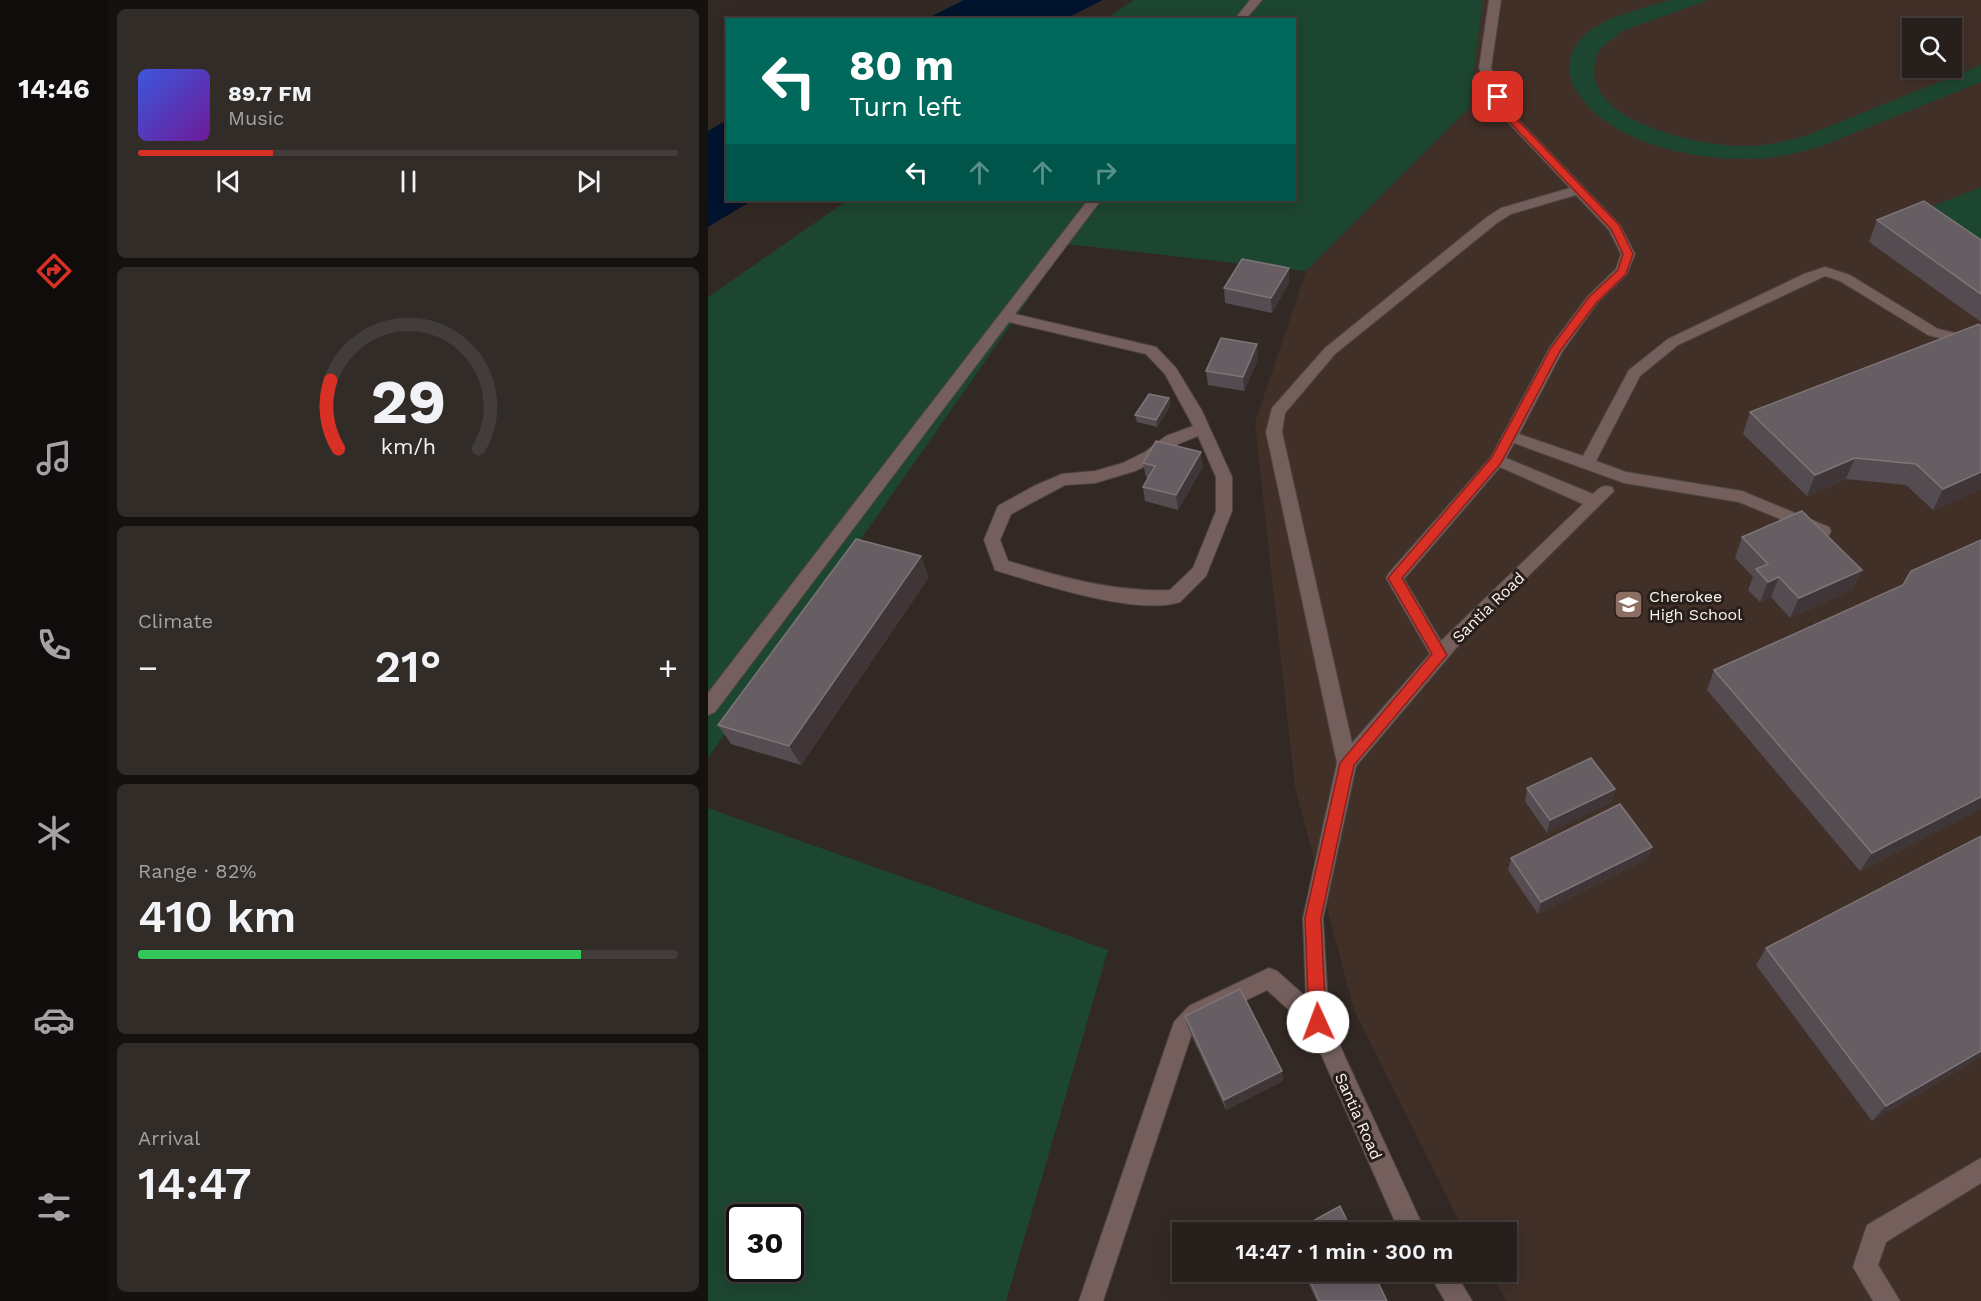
<!DOCTYPE html>
<html lang="en">
<head>
<meta charset="utf-8">
<style>
  body { margin:0; font-family:"Work Sans",sans-serif; background:#322c28; color:#f1f3f6; height:100vh; display:flex; flex-direction:column; font-size:22px; white-space:nowrap }
  * { box-sizing:border-box; margin:0 }
  p { font-size:20px; color:#a4a2a3 }
  .icon { flex:none; width:33px; height:33px; fill:none; stroke:currentColor; stroke-width:2; stroke-linecap:round; stroke-linejoin:round }
  .map { position:relative; flex:1; overflow:hidden }
  .side { display:flex; flex-direction:column; gap:9px; padding:9px; background:#15110f; width:600px }
  .side>* { flex:none }
  .guide { position:absolute; left:18px; top:18px; width:570px; height:183px; border-radius:0px; box-shadow:0 3px 15px #0003,0 0 0 2px #423d3a; background:#00695c; color:#fff; overflow:hidden }
  .controls { position:absolute; left:1194px; top:18px; display:grid; gap:12px }
  .controls a { display:grid; place-items:center; width:60px; height:60px; border-radius:0px; background:#261f1b; box-shadow:0 3px 15px #0003,0 0 0 2px #423d3a; font-size:30px }
  .speed { position:absolute; left:18px; top:1204px; display:flex; gap:12px; font-size:30px; font-weight:700; text-align:center }
  .speed>* { display:grid; place-content:center; width:78px; height:78px; border-radius:50%; background:#261f1b; box-shadow:0 3px 15px #0003,0 0 0 2px #423d3a; line-height:1 }
  .speed .limit { border:3px solid #111; border-radius:9px; background:#fff; color:#111 }
  .pin { position:absolute; display:grid; place-items:center; width:51px; height:51px; color:#fff; margin:-26px; border-radius:12px; box-shadow:0 3px 9px #0006 }
  .me { position:absolute; width:66px; margin:-33px; rotate:358deg; stroke-linejoin:round; filter:drop-shadow(0 0 4px #0008) }
  .turn { display:flex; align-items:center; gap:21px; height:126px; padding:0 24px; font-size:27px }
  .turn .icon { width:78px; height:78px; stroke-width:2.5 }
  .turn b { display:block; font-size:42px; line-height:51px }
  .lanes { display:flex; align-items:center; height:57px; padding:0 24px; background:#0003; justify-content:center; gap:30px; direction:ltr }
  .lanes .off { opacity:.35 }
  .big { font-size:45px; font-weight:600; line-height:1.1 }
  .side .widget { flex:1; display:flex; flex-direction:column; justify-content:center; gap:9px; min-width:0; padding:0 21px; border-radius:9px; background:#322c28 }
  .side .dial { align-items:center; gap:0 }
  .dial svg { height:156px; overflow:visible; fill:none; stroke:#423d3a; stroke-width:7; stroke-linecap:round; text-anchor:middle }
  .dial text { fill:#f1f3f6; stroke:none }
  .song { display:flex; align-items:center; gap:18px }
  .cover { width:72px; height:72px; border-radius:9px; background:linear-gradient(135deg,hsl(230 70% 55%),hsl(280 70% 35%)) }
  .played { height:6px; border-radius:3px; background:linear-gradient(90deg,#d93025 25%,#423d3a 25%) }
  .keys { display:flex; justify-content:space-around; direction:ltr }
  .heat { display:flex; justify-content:space-between; align-items:center; font-size:33px; direction:ltr }
  .charge { height:9px; border-radius:4px; background:linear-gradient(90deg,#34c759 82%,#423d3a 0) }
  .trip { position:absolute; left:464px; top:1222px; width:345px; height:60px; border-radius:0px; background:#261f1b; box-shadow:0 3px 15px #0003,0 0 0 2px #423d3a; font-weight:600; line-height:60px; text-align:center }
  main { display:flex; flex:1; min-height:0 }
  .menu { display:flex; flex-direction:column; width:108px; justify-content:space-around; align-items:center; background:#0f0c0b; color:#a4a2a3 }
  .menu .icon { width:42px; height:42px }
  .menu .selected { color:#d93025 }
  .menu b { font-size:27px; color:#f1f3f6 }
  .map>svg:first-child { display:block }
</style>
</head>
<body>
<main>
<nav class="menu">
<b>14:46</b>
<svg class="icon selected" aria-label="directions" viewBox="0 0 24 24"><path d="M12 3l9 9-9 9-9-9zM9 14v-3h6M13 9l2 2-2 2"/></svg>
<svg class="icon" aria-label="music" viewBox="0 0 24 24"><path d="M9 18V5l10-2v13"/><circle cx="6" cy="18" r="3"/><circle cx="16" cy="16" r="3"/></svg>
<svg class="icon" aria-label="phone" viewBox="0 0 24 24"><path d="M5 4h4l2 5-3 2q2 4 5 5l2-3 5 2v4C11 20 4 13 5 4z"/></svg>
<svg class="icon" aria-label="climate" viewBox="0 0 24 24"><path d="M12 3v18M4 7l16 10M4 17L20 7"/></svg>
<svg class="icon" aria-label="car" viewBox="0 0 24 24"><path d="M5 17H2v-5l4-1 3-4h7l3 4 3 1v5h-3M9 17h6M6 11h13"/><circle cx="7" cy="17" r="2"/><circle cx="17" cy="17" r="2"/></svg>
<svg class="icon" aria-label="filters" viewBox="0 0 24 24"><path d="M4 7h16M4 17h16"/><circle cx="9" cy="7" r="2"/><circle cx="15" cy="17" r="2"/></svg>
</nav>
<section class="side">
<div class="widget">
<div class="song"><i class="cover"></i><div><b>89.7 FM</b><p>Music</p></div></div>
<div class="played"></div>
<div class="keys"><svg class="icon" aria-label="previous" viewBox="0 0 24 24"><path d="M18 5L8 12l10 7zM5 5v14"/></svg><svg class="icon" aria-label="pause" viewBox="0 0 24 24"><path d="M8 5v14M16 5v14"/></svg><svg class="icon" aria-label="next" viewBox="0 0 24 24"><path d="M6 5l10 7-10 7zM19 5v14"/></svg></div>
</div>
<div class="widget dial"><svg viewBox="0 0 100 80">
<path d="M14 69A42 42 0 1 1 86 69"/>
<path d="M14 69A42 42 0 0 1 10 34" stroke="#d93025"/>
<text x="50" y="56" font-size="32" font-weight="700">29</text>
<text x="50" y="72" font-size="11">km/h</text>
</svg></div>
<div class="widget"><p>Climate</p>
<div class="heat"><a>−</a><b class="big">21°</b><a>+</a></div>
</div>
<div class="widget"><p>Range · 82%</p><b class="big">410 km</b><div class="charge"></div></div>
<div class="widget"><p>Arrival</p><b class="big">14:47</b></div>
</section>
<div class="map">
<svg width="1273" height="1301" viewBox="0 0 1273 1301">
  <rect width="100%" height="100%" fill="#332924"/>
  <path fill="#413028" fill-rule="evenodd" d="M775 0H1273V1301H799L780 1272H798V1233H757L646 1010 587 787 547 423 598 271 761 108ZM1204 28H1244V68H1204Z"/>
  <g fill="#1d4631" fill-rule="evenodd">
    <path d="M426 0H775L761 108 598 271 359 244 0 758V297L140 200H586V20L398 19Z"/>
    <path d="M962 0H1001L914 31 891 50C888 57 886 64 886 72 887 123 989 144 1028 146 1053 147 1077 142 1100 135L1273 65V82L1114 146C1096 151 1079 156 1060 158 999 163 906 148 869 92 860 79 858 59 868 45 887 17 932 10 962 0Z"/>
    <path d="M1273 187V247L1217 209Z"/>
    <path d="M0 808 400 950 298 1301H0ZM32 1218H82V1269H32Z"/>
  </g>
  <g fill="#00142d">
    <path d="M256 0H395L357 19H218Z"/>
    <path d="M19 120 20 200H45L0 227V131Z"/>
  </g>
  <g fill="none" stroke-linecap="round" stroke-linejoin="round">
    <defs>
      <g id="minor">
        <path d="M542 0H554L537 20H526Z"/>
        <path d="M781 0H793L783 68 802 111 912 225 927 254 919 274 890 302 854 352 811 434 875 456 921 370 960 339 1096 274 1117 267 1142 275 1230 329 1273 339V349L1220 335 1132 281 1117 276 970 345 932 376 888 461 918 472 1034 491 1121 527 1123 531 1121 535 1115 537 1031 502 916 483 806 443 798 458 885 494C891 488 895 484 904 487L906 491 749 647 648 766 615 918 621 1022 718 1233H692L602 1029 559 990 497 1020 483 1036 395 1301H371L466 1022 481 1006 561 968 569 971 598 997 595 918 629 763 558 432 564 408 617 348 779 217 793 208 862 188 793 115 771 68ZM868 195 901 230 913 254 908 269 880 296 842 347 783 457 681 573 678 578 722 654 644 743 574 432 577 413 627 354 789 223 803 214ZM792 467 875 504 733 641 696 579Z"/>
        <path d="M380 200H393L307 314 448 347 468 368 494 411 524 477V511L498 576 472 602C427 616 332 584 287 570L276 540 290 506 326 486 354 474 387 471 415 463 437 452 458 436 485 426 457 374 438 354 301 322 7 712 0 715V693ZM490 436 508 477V511L485 568 462 590C406 592 353 577 300 561L292 540 303 514 357 485 387 483 427 471 449 460 470 444Z"/>
        <path d="M1273 1158V1183L1178 1242 1170 1265 1192 1301H1165L1145 1267 1159 1225Z"/>
        <path d="M720 1272H747L764 1301H737Z"/>
      </g>
    </defs>
    <use href="#minor" stroke="#4f4540" stroke-width="2"/>
    <use href="#minor" fill="#745f5d" fill-rule="evenodd"/>
  </g>
  <g fill="#554c52">
    <path d="M1169 220 1273 240V322L1161 242Z"/>
    <path d="M581 282 564 313 517 303 516 288Z"/>
    <path d="M1273 326V489L1225 510 1198 485 1138 479 1099 496 1035 434 1042 412Z"/>
    <path d="M550 359 536 391 500 385 498 371Z"/>
    <path d="M461 398 462 406 449 427 429 422 427 415Z"/>
    <path d="M435 463 495 466 470 510 437 501 435 487 440 478 438 477Z"/>
    <path d="M1034 537 1154 570 1144 590 1082 618 1063 597 1052 602 1040 590 1045 577 1027 558Z"/>
    <path d="M221 577 93 765 23 744 10 725Z"/>
    <path d="M1006 670 1273 809 1152 871 999 690Z"/>
    <path d="M819 788 907 789 903 802 839 833 817 801Z"/>
    <path d="M944 847 939 859 830 914 800 870 803 858Z"/>
    <path d="M1058 948 1273 1057 1164 1121 1048 965Z"/>
    <path d="M477 1016 574 1071 575 1081 518 1110 479 1026Z"/>
    <path d="M595 1272H665L679 1301H609Z"/>
  </g>
  <g fill="#403638">
    <path d="M581 268V282L564 313 563 298Z"/>
    <path d="M549 344 550 359 536 391 535 377Z"/>
    <path d="M461 398 462 406 449 427 448 420Z"/>
    <path d="M493 452 495 466 470 510 468 495Z"/>
    <path d="M1147 458 1138 479 1099 496 1107 475Z"/>
    <path d="M1273 472V489L1225 510 1235 489Z"/>
    <path d="M213 556 221 577 93 765 81 746Z"/>
    <path d="M1154 570 1144 590 1082 618 1091 598Z"/>
    <path d="M1071 577 1063 597 1052 602 1060 582Z"/>
    <path d="M907 789 903 802 839 833 842 820Z"/>
    <path d="M1273 797V809L1152 871 1164 853Z"/>
    <path d="M944 847 939 859 830 914 833 902Z"/>
    <path d="M1273 1051V1057L1164 1121 1178 1106Z"/>
    <path d="M574 1071 575 1081 518 1110 516 1100Z"/>
  </g>
  <g fill="#675e63" stroke="#7e7579" stroke-width="1.5">
    <path d="M1216 201 1273 240V294L1169 220Z"/>
    <path d="M534 259 581 268 563 298 516 288Z"/>
    <path d="M1271 324 1273 326V472L1235 489 1208 464 1147 458 1107 475 1042 412Z"/>
    <path d="M513 338 549 344 535 377 498 371Z"/>
    <path d="M441 394 461 398 448 420 427 415Z"/>
    <path d="M448 441 493 452 468 495 435 487 447 466 435 463Z"/>
    <path d="M1094 511 1154 570 1091 598 1071 577 1060 582 1048 569 1060 564 1034 537Z"/>
    <path d="M148 539 213 556 81 746 10 725Z"/>
    <path d="M1273 540V797L1164 853 1006 670 1195 585 1203 571Z"/>
    <path d="M883 758 907 789 842 820 819 788Z"/>
    <path d="M912 804 944 847 833 902 803 858Z"/>
    <path d="M1273 836V1051L1178 1106 1058 948Z"/>
    <path d="M532 989 574 1071 516 1100 477 1016Z"/>
    <path d="M632 1206 645 1233H583Z"/>
    <path d="M598 1272H665L679 1301H611Z"/>
  </g>
  <path fill="#d93025" stroke="#8d1f18" stroke-width="1.5" d="M790 94 795 97 801 111 911 225 925 254 918 274 889 302 852 351 793 463 694 578 739 655 646 765 613 918 618 1022 615 1027 610 1030 604 1027 601 1022 597 918 632 763 724 654 680 578 784 457 843 348 881 297 910 270 915 254 903 229 794 114 785 97Z"/>
  <defs>
    <symbol id="school-square" viewBox="-11 -11 22 22"><rect x="-9" y="-9" width="18" height="18" rx="4" fill="#8d6e63" stroke="#291f1a"/><path d="M0-5L7-2L0 1L-7-2ZM-4 1L0 2.5L4 1V4Q0 6-4 4Z" fill="#fff"/></symbol>
  </defs>
  <g fill-rule="evenodd">
    <use href="#school-square" x="904" y="588" width="33" height="33"/>
  </g>
  <g text-anchor="middle" stroke-width="6" stroke-linejoin="round" paint-order="stroke">
    <g font-size="16" fill="#faf3ef" stroke="#291f1a" text-anchor="start">
      <text x="941" y="602">Cherokee<tspan x="941" dy="18">High School</tspan></text>
    </g>
    <g font-size="16" fill="#faf3ef" stroke="#291f1a">
      <text transform="translate(780 607) rotate(-44)" y="6">Santia Road</text>
      <text transform="translate(651 1116) rotate(66)" y="6">Santia Road</text>
    </g>
  </g>
</svg>
<div class="controls">
<a><svg class="icon" aria-label="search" viewBox="0 0 24 24"><circle cx="10" cy="10" r="6"/><path d="M15 15l6 6"/></svg></a>
</div>
<div class="speed"><div class="limit">30</div></div>
<div class="pin" style="left:790px;top:97px;background:#d93025"><svg class="icon" aria-label="arrive" viewBox="0 0 24 24"><path d="M6 21V4h12l-3 4 3 4H6"/></svg></div>
<svg class="me" style="left:610px;top:1022px" viewBox="-20 -20 40 40"><circle r="19" fill="#fff"/><path d="M0-13L10 11 0 6-10 11z" fill="#d93025"/></svg>
<div class="trip">14:47 · 1 min · 300 m</div>
<div class="guide">
<div class="turn"><svg class="icon" aria-label="left" viewBox="0 0 24 24"><path d="M17 20v-9H6M10 6l-5 5 5 5"/></svg><div><b>80 m</b>Turn left</div></div>
<div class="lanes"><svg class="icon" aria-label="left" viewBox="0 0 24 24"><path d="M17 20v-9H6M10 6l-5 5 5 5"/></svg><svg class="icon off" aria-label="ahead" viewBox="0 0 24 24"><path d="M12 20V5M6 11l6-6 6 6"/></svg><svg class="icon off" aria-label="ahead" viewBox="0 0 24 24"><path d="M12 20V5M6 11l6-6 6 6"/></svg><svg class="icon off" aria-label="right" viewBox="0 0 24 24"><path d="M7 20v-9h11M14 6l5 5-5 5"/></svg></div>
</div>
</div>
</main>
</body>
</html>
